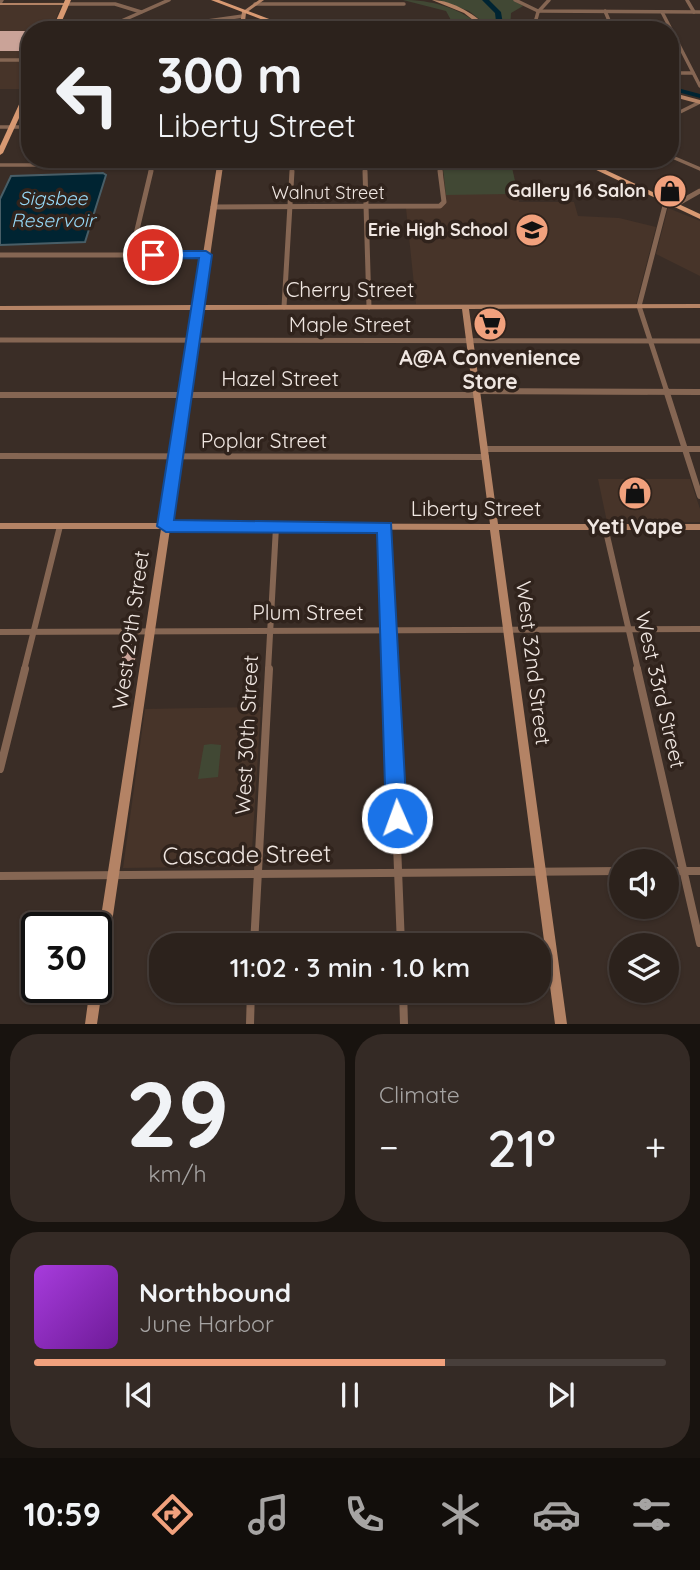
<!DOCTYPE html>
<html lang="en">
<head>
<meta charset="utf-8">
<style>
  body { margin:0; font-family:Quicksand,sans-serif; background:#342a25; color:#f1f3f6; height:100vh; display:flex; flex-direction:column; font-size:26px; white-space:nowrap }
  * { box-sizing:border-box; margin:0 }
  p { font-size:23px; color:#a6a4a3 }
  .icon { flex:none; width:38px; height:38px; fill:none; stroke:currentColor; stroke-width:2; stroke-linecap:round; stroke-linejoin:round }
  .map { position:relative; height:1024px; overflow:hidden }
  .side { display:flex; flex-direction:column; gap:10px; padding:10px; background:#18130f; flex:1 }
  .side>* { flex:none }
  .hud { position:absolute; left:21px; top:21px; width:658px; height:147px; border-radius:28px; box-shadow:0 2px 5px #0004,0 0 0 2px #483f3b; background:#2c221c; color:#f1f3f6; overflow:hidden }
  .fabs { position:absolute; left:609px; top:849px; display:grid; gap:14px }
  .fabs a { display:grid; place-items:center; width:70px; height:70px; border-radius:50%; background:#2c221c; box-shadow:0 2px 5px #0004,0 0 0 2px #483f3b; font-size:35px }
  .speed { position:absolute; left:21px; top:912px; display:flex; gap:14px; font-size:35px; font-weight:700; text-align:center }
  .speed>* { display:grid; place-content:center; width:91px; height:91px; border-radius:50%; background:#2c221c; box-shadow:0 2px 5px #0004,0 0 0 2px #483f3b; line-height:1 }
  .speed .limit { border:4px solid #111; border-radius:10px; background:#fff; color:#111 }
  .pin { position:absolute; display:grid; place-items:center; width:60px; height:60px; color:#fff; margin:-30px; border:4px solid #fff; border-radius:50%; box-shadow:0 2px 7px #0007 }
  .me { position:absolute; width:77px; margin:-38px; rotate:358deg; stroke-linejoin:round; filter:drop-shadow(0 0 5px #0008) }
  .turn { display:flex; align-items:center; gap:24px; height:147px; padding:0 21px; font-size:32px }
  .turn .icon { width:91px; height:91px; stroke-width:2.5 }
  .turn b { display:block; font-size:49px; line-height:60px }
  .big { font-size:52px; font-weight:600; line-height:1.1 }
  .side .widget { flex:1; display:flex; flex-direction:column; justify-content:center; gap:10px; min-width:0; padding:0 24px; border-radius:28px; background:#342a25 }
  .side .dial { align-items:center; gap:0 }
  .dial b { font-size:91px; line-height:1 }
  .song { display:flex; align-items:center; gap:21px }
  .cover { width:84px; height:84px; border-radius:10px; background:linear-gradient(135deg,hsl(280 70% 55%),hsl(280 70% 35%)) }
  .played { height:7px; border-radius:4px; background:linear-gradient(90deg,#f1a17d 65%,#483f3b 65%) }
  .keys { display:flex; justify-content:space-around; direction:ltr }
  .heat { display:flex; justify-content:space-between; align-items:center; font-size:38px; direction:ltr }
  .side .tiles { flex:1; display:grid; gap:10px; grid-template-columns:1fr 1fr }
  .widget:last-child { grid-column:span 2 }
  .trip { position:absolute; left:149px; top:933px; width:402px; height:70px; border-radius:28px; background:#2c221c; box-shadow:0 2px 5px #0004,0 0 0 2px #483f3b; font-weight:600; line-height:70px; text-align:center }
  .tab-bar { display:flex; height:112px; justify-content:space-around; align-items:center; background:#120e0b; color:#a6a4a3 }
  .tab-bar .icon { width:49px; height:49px }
  .tab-bar .selected { color:#f1a17d }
  .tab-bar b { font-size:32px; color:#f1f3f6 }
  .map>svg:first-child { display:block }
</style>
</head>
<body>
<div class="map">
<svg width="700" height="1024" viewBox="0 0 700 1024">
  <rect width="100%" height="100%" fill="#3a2d26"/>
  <g fill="#473429">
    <path d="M63 2 51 30H30V78L24 89H0V3Z"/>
    <path d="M442 159H510L519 202H574L578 216 619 218 656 227 636 304H416L406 208H439L446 204Z"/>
    <path d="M668 208 700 221V276L656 254Z"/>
    <path d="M598 479H690L700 509V522H607Z"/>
    <path d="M261 707 251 866 123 868 145 709Z"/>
  </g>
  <g fill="#414834">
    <path d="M403 0C431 0 457 7 478 24L472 30H461L460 22H452L446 11Z"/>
    <path d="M439 0H513L523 6 511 13 510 30H493L469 11Z"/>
    <path d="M442 159H510L518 194 446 195Z"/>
    <path d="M211 744 221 745 218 777 198 779 204 745Z"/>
  </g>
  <path fill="#002432" stroke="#485e67" stroke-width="2" d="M103 173 106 175 85 242 0 245V199L11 176Z"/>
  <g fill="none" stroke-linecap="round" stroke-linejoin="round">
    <g fill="#002432" fill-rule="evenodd">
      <path d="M482 0H489L501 12 504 30H497L495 13Z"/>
      <path d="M670 86 700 94V98L670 90Z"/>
    </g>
  </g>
  <g fill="#caa398">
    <rect x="0" y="31" width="30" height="20"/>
    <path d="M125 644H138L134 665 128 667 120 666Z"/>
  </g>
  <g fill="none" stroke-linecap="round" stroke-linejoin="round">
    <g stroke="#856653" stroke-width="3.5">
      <path d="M515 0 538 11 700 12"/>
      <path d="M687 0 694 12"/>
      <path d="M0 3 2 0"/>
      <path d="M66 4H115L141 12"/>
      <path d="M255 4H404"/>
      <path d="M605 11 613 30"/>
      <path d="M662 12 700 86"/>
      <path d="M387 28 404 24 459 23 460 30"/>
      <path d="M101 30 169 0"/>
      <path d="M175 30 193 23 243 16"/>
      <path d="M298 30 345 22 391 30"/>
      <path d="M533 30 538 12 549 0"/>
      <path d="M0 60H30"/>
      <path d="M670 73H693"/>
      <path d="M670 117 700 102"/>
      <path d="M0 127H30"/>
      <path d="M670 156 700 169"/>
      <path d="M365 159V173"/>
      <path d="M439 159 441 173"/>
      <path d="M0 165H220"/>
      <path d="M150 173 152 165"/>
      <path d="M292 173 293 159"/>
    </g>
    <g stroke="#856653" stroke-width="5">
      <path d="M365 171 369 307"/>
      <path d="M666 202 639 306 667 392"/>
      <path d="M675 205 700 191"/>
      <path d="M213 207 440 206 444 202 440 171"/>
      <path d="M0 255H206"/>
      <path d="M131 255 151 171"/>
      <path d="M284 307 292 171"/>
      <path d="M0 340 700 341"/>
      <path d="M476 391 647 392"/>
    </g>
    <g stroke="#856653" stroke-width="6">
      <path d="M666 390 700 496"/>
      <path d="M476 391 700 392"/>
      <path d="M0 395H477"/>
      <path d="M485 449H700"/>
      <path d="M0 456 486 457"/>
      <path d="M385 527 390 670"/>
      <path d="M605 527 638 670"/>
      <path d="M0 632 700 629"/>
      <path d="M24 670 60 526"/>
      <path d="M268 670 276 527"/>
    </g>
    <g stroke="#856653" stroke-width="8">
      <path d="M390 669 401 945"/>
      <path d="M637 669 700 943"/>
      <path d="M0 769 25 669"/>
      <path d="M667 871H700"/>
      <path d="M0 876 621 871"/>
      <path d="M254 945 269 669"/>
      <path d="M403 990 404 1024"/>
      <path d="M250 1024 251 990"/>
    </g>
    <g fill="#b48365" fill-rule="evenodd">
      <path d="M259 0H264L246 13 244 30H239L242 12Z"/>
      <path d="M432 0C454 0 476 16 492 30H486L464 13Z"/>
      <path d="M0 3H66L68 4 66 5H0Z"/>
      <path d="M670 92 700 100V104L670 96Z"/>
      <path d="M218 159H224L203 305 700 304V308L469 309 498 524H700V530H499L567 1024H555L490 530 170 529 97 1024H85L90 987H96V949L161 529H0V523H162L195 310H0V306L195 305ZM462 309 490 524 171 523 202 310Z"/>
    </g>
    <g fill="#d89972" fill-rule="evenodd">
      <path d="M65 0H71L58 30H52Z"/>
      <path d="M211 0H219L298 30H289Z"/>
      <path d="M30 85V94L3 153 0 155V146L27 87Z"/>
      <path d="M573 159H582L700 214V219Z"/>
    </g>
  </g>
  <path fill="#1a73e8" stroke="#114b97" stroke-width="2" d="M206 251 212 255 174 520 391 523 407 818 404 825 397 828 389 825 386 818 377 533 166 532 157 526 199 258 153 259 147 255 153 251Z"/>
  <defs>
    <symbol id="shop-disc" viewBox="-11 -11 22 22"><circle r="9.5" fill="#f1a17d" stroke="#30231c"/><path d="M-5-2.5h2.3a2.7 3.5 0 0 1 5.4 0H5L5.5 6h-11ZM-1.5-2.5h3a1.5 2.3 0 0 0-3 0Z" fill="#111"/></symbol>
    <symbol id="school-disc" viewBox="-11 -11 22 22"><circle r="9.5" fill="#f1a17d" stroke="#30231c"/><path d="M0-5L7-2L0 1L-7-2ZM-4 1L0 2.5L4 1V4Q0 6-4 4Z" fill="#111"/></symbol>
    <symbol id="supermarket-disc" viewBox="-11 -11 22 22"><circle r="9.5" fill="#f1a17d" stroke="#30231c"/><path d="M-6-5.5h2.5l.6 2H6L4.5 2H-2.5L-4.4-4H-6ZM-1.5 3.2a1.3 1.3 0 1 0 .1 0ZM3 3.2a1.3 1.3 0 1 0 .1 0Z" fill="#111"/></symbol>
  </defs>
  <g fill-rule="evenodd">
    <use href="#shop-disc" x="651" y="172" width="38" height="38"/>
    <use href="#school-disc" x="513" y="211" width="38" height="38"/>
    <use href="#supermarket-disc" x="471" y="305" width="38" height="38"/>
    <use href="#shop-disc" x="616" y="474" width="38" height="38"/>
  </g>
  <g text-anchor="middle" stroke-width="7" stroke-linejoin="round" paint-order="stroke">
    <g font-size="18" font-weight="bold" fill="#f0e7e2" stroke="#30231c" text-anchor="end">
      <text x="646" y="197">Gallery 16 Salon</text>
      <text x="508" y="236">Erie High School</text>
    </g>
    <g font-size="18" fill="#f0e7e2" stroke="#30231c">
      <text x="328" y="199">Walnut Street</text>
    </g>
    <g font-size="19" font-style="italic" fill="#96d8f6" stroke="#30231c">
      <text x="53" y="205">Sigsbee<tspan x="53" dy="22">Reservoir</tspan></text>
    </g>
    <g font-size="21" fill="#f0e7e2" stroke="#30231c">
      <text x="350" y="297">Cherry Street</text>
      <text x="350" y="332">Maple Street</text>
      <text x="280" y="386">Hazel Street</text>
      <text x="264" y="448">Poplar Street</text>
      <text x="476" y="516">Liberty Street</text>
      <text x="308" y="620">Plum Street</text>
      <text transform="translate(131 630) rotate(-82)" y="7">West 29th Street</text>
      <text transform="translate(533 663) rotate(83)" y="7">West 32nd Street</text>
      <text transform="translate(660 690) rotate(77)" y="7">West 33rd Street</text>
      <text transform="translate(247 735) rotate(-87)" y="7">West 30th Street</text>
    </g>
    <g font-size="21" font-weight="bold" fill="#f0e7e2" stroke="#30231c">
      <text x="490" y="365">A@A Convenience<tspan x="490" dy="24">Store</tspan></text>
      <text x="635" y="534">Yeti Vape</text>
    </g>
    <g font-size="24" fill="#f0e7e2" stroke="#30231c">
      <text transform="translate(247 855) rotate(-1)" y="8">Cascade Street</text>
    </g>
  </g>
</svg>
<div class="fabs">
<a><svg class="icon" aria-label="sound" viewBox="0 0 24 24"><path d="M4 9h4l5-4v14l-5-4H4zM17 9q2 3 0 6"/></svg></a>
<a><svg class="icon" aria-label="layers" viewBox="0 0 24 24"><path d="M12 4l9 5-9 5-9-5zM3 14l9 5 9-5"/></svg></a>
</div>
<div class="speed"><div class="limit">30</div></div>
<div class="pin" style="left:153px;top:255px;background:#d93025"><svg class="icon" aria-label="arrive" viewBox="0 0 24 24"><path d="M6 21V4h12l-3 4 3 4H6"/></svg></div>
<svg class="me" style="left:397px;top:818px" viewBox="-20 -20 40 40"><circle r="17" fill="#1a73e8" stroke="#fff" stroke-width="3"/><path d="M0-11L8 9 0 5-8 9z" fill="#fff"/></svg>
<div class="trip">11:02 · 3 min · 1.0 km</div>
<div class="hud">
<div class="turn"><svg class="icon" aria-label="left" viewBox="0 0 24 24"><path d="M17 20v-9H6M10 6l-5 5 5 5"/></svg><div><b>300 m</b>Liberty Street</div></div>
</div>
</div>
<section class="side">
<div class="tiles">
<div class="widget dial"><b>29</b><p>km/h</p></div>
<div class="widget"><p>Climate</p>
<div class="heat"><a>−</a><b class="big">21°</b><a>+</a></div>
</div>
<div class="widget">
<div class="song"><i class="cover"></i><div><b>Northbound</b><p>June Harbor</p></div></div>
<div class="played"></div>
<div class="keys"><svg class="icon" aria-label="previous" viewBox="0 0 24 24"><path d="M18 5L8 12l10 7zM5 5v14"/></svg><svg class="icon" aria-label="pause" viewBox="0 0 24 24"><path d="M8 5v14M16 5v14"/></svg><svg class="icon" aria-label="next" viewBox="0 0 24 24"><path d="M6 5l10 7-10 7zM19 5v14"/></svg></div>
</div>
</div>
</section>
<nav class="tab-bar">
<b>10:59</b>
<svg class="icon selected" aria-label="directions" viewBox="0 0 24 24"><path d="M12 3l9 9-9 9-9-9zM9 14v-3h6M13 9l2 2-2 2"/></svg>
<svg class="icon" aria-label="music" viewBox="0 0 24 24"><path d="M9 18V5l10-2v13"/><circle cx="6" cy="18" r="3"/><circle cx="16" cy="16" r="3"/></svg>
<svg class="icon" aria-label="phone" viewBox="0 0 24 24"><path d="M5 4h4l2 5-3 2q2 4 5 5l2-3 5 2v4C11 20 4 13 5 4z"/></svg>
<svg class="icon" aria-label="climate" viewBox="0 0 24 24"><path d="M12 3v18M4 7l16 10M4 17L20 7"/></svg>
<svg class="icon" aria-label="car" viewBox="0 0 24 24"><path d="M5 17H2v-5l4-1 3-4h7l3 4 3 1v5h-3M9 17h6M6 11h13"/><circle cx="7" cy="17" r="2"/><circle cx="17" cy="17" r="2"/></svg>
<svg class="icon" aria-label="filters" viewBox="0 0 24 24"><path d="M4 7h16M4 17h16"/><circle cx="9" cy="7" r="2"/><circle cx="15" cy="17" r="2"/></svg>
</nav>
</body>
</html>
